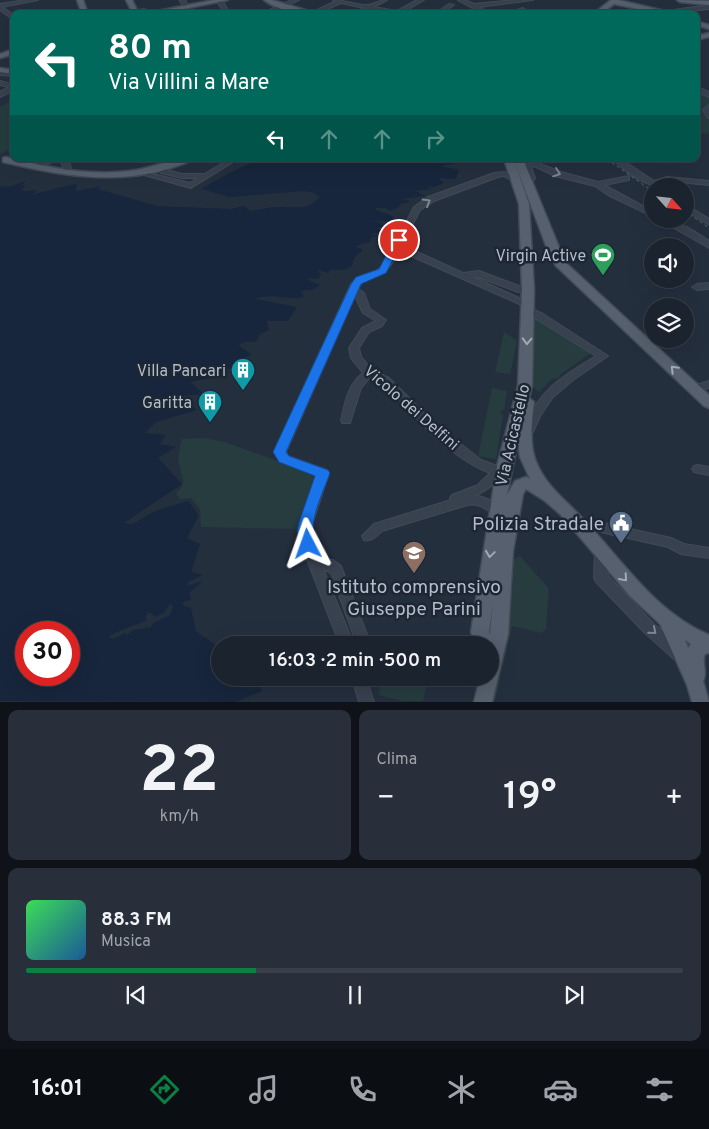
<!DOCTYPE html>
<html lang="it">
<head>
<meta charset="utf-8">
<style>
  body { margin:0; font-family:Overpass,sans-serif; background:#282f3a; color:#f1f3f6; height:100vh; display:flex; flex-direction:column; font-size:19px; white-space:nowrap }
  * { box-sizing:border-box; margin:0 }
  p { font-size:16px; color:#a0a4aa }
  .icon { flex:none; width:28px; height:28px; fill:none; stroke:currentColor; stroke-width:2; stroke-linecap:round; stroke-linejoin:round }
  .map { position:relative; height:702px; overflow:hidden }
  .drawer { display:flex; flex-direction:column; gap:8px; padding:8px; background:#0f1319; flex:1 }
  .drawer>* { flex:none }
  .hud { position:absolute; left:10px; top:10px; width:690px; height:152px; border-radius:10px; box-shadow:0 5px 20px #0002,0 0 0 1px #39404a; background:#00695c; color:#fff; overflow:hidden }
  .needle { width:32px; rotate:117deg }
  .controls { position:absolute; left:644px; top:178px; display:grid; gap:10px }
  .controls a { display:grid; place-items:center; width:50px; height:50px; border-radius:50%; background:#1b232e; box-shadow:0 5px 20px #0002,0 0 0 1px #39404a; font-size:25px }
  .speed { position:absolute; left:15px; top:621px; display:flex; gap:10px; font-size:25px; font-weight:700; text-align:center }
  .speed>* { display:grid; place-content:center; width:65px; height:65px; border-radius:50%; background:#1b232e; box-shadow:0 5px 20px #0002,0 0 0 1px #39404a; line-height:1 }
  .speed .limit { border:8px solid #d22; background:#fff; color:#111 }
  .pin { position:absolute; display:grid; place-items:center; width:42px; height:42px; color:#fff; margin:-21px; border:2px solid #fff; border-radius:50%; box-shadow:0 1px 5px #0007 }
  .me { position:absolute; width:55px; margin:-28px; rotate:356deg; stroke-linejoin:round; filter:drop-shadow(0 0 4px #0008) }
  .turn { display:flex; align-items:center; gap:18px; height:105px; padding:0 15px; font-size:22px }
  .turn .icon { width:65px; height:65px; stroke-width:2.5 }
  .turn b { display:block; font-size:35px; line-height:42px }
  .lanes { display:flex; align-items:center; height:48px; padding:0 15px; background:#0003; justify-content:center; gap:25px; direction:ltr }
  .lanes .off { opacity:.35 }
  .big { font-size:38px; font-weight:600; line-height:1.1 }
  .drawer .widget { flex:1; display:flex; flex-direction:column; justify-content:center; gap:8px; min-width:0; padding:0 18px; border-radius:10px; background:#282f3a }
  .drawer .dial { align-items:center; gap:0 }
  .dial b { font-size:65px; line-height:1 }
  .song { display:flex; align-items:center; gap:15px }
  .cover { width:60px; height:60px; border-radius:8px; background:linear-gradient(135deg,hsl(130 70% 55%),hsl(210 70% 35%)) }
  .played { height:5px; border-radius:2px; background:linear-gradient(90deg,#0b8043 35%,#39404a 35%) }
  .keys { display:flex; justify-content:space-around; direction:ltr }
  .heat { display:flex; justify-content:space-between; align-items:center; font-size:28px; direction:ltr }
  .drawer .tiles { flex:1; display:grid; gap:8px; grid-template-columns:1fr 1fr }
  .widget:last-child { grid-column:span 2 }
  .trip { position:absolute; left:211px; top:636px; width:288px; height:50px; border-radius:25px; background:#1b232e; box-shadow:0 5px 20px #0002,0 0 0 1px #39404a; font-weight:600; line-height:50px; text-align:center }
  .tabs { display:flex; height:80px; justify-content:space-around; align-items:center; background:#0b0e12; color:#a0a4aa }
  .tabs .icon { width:35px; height:35px }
  .tabs .on { color:#0b8043 }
  .tabs b { font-size:22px; color:#f1f3f6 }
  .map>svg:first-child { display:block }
</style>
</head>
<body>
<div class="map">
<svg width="709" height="702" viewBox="0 0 709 702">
  <rect width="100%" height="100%" fill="#242f3e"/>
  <g fill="#263c3f">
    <path d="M696 90 709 97V105L704 111 709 118V133L704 134 696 130Z"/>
    <path d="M14 99V148L0 154V107Z"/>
    <path d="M533 317 591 353 561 374 558 378 552 379 539 392 532 386Z"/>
    <path d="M504 332 517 341 510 374 495 372Z"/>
    <path d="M492 388 507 391 504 410H501L500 414 503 415 496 459 478 456Z"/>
    <path d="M203 438 225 442 319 476 298 529 201 527 200 509 191 498 180 499 176 493C188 482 182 478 179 464 177 456 180 448 182 439Z"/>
    <path d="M520 556 549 589 546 629 542 633 512 626 495 701 488 702 513 586V559Z"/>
    <path d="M383 678H410L427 682 423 701H403L378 695Z"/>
  </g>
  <path fill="#17263c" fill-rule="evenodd" d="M296 159H460L468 161 440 166 459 170 456 179 438 178 444 183 432 188 426 184 431 189 415 191 426 196 399 199 409 200V202L400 204 399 207 390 211 386 208H376V210L393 216 391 221H369L379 222 382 226 376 229 391 231 369 234 379 236 372 237 370 242 355 246 363 250 354 258 352 266 345 270H329V273L317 270 321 274 318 279 308 278 310 281 320 285 315 289 301 291 304 297C286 301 271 292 255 299L297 307 288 321H267L269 330 260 334 256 342H245L238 345 252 355 246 357 237 368 210 370 223 376 190 382 204 394 178 396 197 410 156 422 145 433 166 435 160 444 176 447 158 458 182 484 124 523 132 524 155 511 188 501 199 515 187 538 200 544 191 572 203 575 188 582 187 586 203 581 189 593 191 600 182 602 183 605 191 608 196 631 220 648V678H257L262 691 236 702 0 701V186L8 187 26 181 20 187 26 185 22 190 24 191 38 190 31 195 74 184 77 185 76 191 101 186 98 189 157 206 231 209 244 206 250 211C258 210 266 208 274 207 289 206 311 212 320 196L311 192 303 191 230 197 202 189C211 183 248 162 257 162 264 163 266 161 272 161 280 160 292 166 296 159ZM170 603 173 607 170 615 153 623 151 627 133 630 127 635 125 633 113 639 109 637C113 632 136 625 145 621L147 619 145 617 149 612 156 617 164 613ZM26 632H69V675H26Z"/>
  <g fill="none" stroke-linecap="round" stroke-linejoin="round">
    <defs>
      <g id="minor">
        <path d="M26 0H38L2 7 14 15V20L0 10V4Z"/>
        <path d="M179 0H185L189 8H185Z"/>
        <path d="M216 0H222L230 14H225Z"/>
        <path d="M292 0H299L267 14H260Z"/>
        <path d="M333 0C345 0 354 5 366 5 373 5 379 0 387 0L374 7 397 11 417 0H424L402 13 403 14C392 14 382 9 371 9 365 9 359 14 352 14L364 8 341 3 316 14H309L336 1Z"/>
        <path d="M458 0H465L474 4 516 0H533L479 7 491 14H484Z"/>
        <path d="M449 4 454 5 441 14H435Z"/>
        <path d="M709 5V9L669 13 666 11Z"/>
        <path d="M174 7 196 13V14H187L172 10 171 9Z"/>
        <path d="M523 8 526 10 525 11 513 14H503Z"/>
        <path d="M144 9 152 13 124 14 126 12Z"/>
        <path d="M544 10 549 14H543L541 12Z"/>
        <path d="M0 71 14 72V76L0 75Z"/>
        <path d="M0 81 14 85V90L0 97V92L9 87 0 85Z"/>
        <path d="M696 86 709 92V97L696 91Z"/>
        <path d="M709 105V118L707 117 703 110Z"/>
        <path d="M51 159H62L40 166 36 164Z"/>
        <path d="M64 159H71L69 162 71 168 70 170H64L61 162Z"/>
        <path d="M229 159H238L191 188 137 173 141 171 190 183 198 178H182L161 173 158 167 162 165H165L167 170 182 174H205Z"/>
        <path d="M613 159H621L654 181 667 177 709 181V185L668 181 660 184 661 186C644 186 625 171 613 159Z"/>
        <path d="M535 162 561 172 598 182 629 176V180L604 185 652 211V216L608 195 595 186 555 176 534 166 531 167 535 178 534 180 523 181V177H527L523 166Z"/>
        <path d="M505 172 521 181 517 183 504 176 498 177 434 201 420 210 404 241 415 251 463 273 479 271 522 287H531L533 289 531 291 518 292 478 277H473L530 303 532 305 528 307 543 314 608 356 573 380 553 397 540 416 533 432H525L523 429C538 391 562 376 596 356L522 310 526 307 409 255 401 248C389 270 387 274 363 281L358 289 364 293 370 309 386 320 382 326 369 332 359 348 361 357 373 371 389 378 434 423 481 460 497 466 503 463 507 464 509 467C501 479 488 490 475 496 484 496 498 503 503 510L501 513C492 516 486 507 477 505 473 504 468 505 464 506L382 531C376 536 372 542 364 540L362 536 374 524 451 500 450 498 452 495 478 485 490 473C467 464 441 444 424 426 407 410 392 387 370 377L361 388 350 423H342L341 420C345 403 348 384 363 373L351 358 349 348 362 328 376 321 363 313 355 296 286 452 288 456 327 470 329 473 310 531 319 559 333 560 341 566 371 645H357L331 573 323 569 354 645H340L306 557 298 531 316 475 280 462 274 452 351 284C360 273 366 278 376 271 386 265 390 252 396 241L395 240 398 238 414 207 428 197 494 173Z"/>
        <path d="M685 204 709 219V225L685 210Z"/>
        <path d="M658 219C675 218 695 231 709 241V248Z"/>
        <path d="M709 283V289L697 290 692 287 697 284Z"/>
        <path d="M709 381V388L694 392 689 389 690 387Z"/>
        <path d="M698 465 709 467V475L694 472 692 469 694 466Z"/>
        <path d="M585 519 671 538 684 544 709 548V558L681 554 668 547 587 529 581 532 577 530 575 527 577 524Z"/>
        <path d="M601 546 606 547 607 551 608 576 654 624 684 649 686 654 684 659 679 660 674 659 644 632 596 582 594 578 595 551 596 547Z"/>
        <path d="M352 678H366L374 702H359Z"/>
      </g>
      <g id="major">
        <path d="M77 0H83L88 14H82Z"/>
        <path d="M126 0H132L139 14H133Z"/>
        <path d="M214 0H228L158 14H142Z"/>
        <path d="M264 0H272L319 14C301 14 278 11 264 0Z"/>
        <path d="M611 0H618L678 14H663L614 4 601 14H593Z"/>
        <path d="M677 0 709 1V5L680 2Z"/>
        <path d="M696 21 709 25V29L696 25Z"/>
        <path d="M709 33V37L696 40V36Z"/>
        <path d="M14 49V54L0 58V54Z"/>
        <path d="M0 68 14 70V74L0 72Z"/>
        <path d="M6 157C46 167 87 176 129 171 150 169 171 158 193 159 186 164 176 166 168 169 113 185 57 175 3 162V158Z"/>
        <path d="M504 159H523L565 262 709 395V408L704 406 556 266 548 251 515 163 529 204 534 289 532 386 529 398 534 402C532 423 528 446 538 466 548 488 568 502 584 520 623 561 655 612 709 635V653L705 654C701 663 708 672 703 681L709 702H692L687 685 660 624 630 596 560 514 545 501 526 489 523 494 513 551 508 634 492 702H474L480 678H490V645H475L471 632 497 466 518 386 522 289 519 204ZM518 441 520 457 530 479 526 477 515 481 507 495ZM493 601 490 634V636L489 632ZM685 640 691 644 688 648Z"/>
      </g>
    </defs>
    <use href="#minor" stroke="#414a57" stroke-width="2"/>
    <use href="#major" stroke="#414a57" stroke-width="3"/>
    <use href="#minor" fill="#38414e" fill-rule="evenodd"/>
    <use href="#major" fill="#56606e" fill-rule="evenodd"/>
    <g stroke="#5a6575" stroke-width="1" stroke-dasharray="3 3" stroke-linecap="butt">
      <path d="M607 159 652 191"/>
      <path d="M685 211 709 228"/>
    </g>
  </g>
  <defs><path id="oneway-chevron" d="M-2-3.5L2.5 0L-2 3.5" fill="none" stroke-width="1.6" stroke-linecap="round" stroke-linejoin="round" transform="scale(1.25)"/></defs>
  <g stroke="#7c8592">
    <use href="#oneway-chevron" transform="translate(557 173) rotate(19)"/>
    <use href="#oneway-chevron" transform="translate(427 202) rotate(-31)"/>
    <use href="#oneway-chevron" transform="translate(653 631) rotate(40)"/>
  </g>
  <g stroke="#a1aab7">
    <use href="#oneway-chevron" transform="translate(527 341) rotate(92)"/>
    <use href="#oneway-chevron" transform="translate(674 369) rotate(-135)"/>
    <use href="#oneway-chevron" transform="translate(490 554) rotate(98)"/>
    <use href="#oneway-chevron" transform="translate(624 578) rotate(49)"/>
  </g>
  <path fill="#1a73e8" stroke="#114b97" d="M395 238 403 240 386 273 361 284 286 452 289 456 328 470 330 473C322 496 308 520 315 544L313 548H303L297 531 299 522 315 476 279 462 273 452 351 284 356 277 379 269Z"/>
  <defs>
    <symbol id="stadium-pin" viewBox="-11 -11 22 30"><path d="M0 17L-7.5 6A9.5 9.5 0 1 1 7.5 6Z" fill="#2e9e5b" stroke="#1d2633"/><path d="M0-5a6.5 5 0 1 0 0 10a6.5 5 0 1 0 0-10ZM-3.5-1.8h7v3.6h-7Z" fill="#fff"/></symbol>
    <symbol id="building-pin" viewBox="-11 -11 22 30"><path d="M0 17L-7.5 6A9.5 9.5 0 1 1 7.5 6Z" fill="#0f9aa8" stroke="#1d2633"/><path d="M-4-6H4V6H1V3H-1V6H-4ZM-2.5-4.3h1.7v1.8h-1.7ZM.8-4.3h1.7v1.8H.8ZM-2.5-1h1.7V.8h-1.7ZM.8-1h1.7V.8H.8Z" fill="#fff"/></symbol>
    <symbol id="civic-pin" viewBox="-11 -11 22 30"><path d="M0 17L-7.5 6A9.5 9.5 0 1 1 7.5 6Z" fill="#5c6f8a" stroke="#1d2633"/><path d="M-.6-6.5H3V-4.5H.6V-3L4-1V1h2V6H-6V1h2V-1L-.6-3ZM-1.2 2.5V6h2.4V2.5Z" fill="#fff"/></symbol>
    <symbol id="school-pin" viewBox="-11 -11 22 30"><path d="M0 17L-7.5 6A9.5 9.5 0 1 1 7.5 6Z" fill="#8d6e63" stroke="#1d2633"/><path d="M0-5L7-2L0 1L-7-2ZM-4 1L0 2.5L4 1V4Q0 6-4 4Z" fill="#fff"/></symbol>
  </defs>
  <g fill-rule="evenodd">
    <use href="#stadium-pin" x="589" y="241" width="28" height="38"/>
    <use href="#building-pin" x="229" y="356" width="28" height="38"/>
    <use href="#building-pin" x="196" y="388" width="28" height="38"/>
    <use href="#civic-pin" x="607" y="509" width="28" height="38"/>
    <use href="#school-pin" x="400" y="539" width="28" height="38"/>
  </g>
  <g text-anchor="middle" stroke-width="5" stroke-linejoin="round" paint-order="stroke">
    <g font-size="16" fill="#b4bcc9" stroke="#1d2633" text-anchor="end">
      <text x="586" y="261">Virgin Active</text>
      <text x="226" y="376">Villa Pancari</text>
      <text x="192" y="408">Garitta</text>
    </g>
    <g font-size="16" fill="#b4bcc9" stroke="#1d2633">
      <text transform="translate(412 407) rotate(41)" y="6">Vicolo dei Delfini</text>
      <text transform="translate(512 435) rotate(-77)" y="6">Via Acicastello</text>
    </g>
    <g font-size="19" fill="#b4bcc9" stroke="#1d2633" text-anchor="end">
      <text x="604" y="530">Polizia Stradale</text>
      <text x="414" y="593" text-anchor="middle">Istituto comprensivo<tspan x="414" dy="22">Giuseppe Parini</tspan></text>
    </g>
  </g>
</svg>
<div class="controls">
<a><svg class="needle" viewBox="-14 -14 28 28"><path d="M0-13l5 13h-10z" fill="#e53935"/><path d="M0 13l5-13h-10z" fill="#a0a4aa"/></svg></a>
<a><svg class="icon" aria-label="sound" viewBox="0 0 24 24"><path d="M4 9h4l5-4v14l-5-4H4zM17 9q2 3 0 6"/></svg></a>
<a><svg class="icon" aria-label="layers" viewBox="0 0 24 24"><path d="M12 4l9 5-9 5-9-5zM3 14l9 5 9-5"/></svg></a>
</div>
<div class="speed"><div class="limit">30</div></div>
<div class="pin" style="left:399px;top:240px;background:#d93025"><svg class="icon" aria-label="arrive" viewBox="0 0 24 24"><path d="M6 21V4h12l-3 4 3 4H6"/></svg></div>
<svg class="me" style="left:308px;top:544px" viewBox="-20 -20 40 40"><path d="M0-17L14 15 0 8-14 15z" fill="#1a73e8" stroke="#fff" stroke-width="4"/></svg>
<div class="trip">16:03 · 2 min · 500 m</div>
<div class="hud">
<div class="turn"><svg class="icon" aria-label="left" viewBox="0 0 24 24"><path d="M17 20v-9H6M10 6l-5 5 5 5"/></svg><div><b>80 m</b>Via Villini a Mare</div></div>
<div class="lanes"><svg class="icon" aria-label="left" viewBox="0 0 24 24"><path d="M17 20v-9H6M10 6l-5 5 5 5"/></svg><svg class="icon off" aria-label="ahead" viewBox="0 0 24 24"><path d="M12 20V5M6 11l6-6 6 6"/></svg><svg class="icon off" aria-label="ahead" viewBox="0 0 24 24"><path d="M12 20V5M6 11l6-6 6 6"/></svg><svg class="icon off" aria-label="right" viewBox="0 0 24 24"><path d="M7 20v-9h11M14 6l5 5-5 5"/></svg></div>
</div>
</div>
<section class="drawer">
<div class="tiles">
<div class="widget dial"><b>22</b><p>km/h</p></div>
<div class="widget"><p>Clima</p>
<div class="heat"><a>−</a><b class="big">19°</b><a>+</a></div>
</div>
<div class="widget">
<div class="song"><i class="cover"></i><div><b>88.3 FM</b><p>Musica</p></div></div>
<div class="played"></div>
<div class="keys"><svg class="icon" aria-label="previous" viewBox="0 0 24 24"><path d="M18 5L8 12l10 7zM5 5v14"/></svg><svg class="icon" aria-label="pause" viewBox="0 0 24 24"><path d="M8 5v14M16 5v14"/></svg><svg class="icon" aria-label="next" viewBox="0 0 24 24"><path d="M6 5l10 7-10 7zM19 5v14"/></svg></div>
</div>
</div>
</section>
<nav class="tabs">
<b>16:01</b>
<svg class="icon on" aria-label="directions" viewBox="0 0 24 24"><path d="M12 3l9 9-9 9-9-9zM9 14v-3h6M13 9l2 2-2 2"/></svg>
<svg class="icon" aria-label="music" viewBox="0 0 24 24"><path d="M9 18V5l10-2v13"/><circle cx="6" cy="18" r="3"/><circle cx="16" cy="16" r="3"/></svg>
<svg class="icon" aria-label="phone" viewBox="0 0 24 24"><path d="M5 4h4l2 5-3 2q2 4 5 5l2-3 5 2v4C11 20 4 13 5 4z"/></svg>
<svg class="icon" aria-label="climate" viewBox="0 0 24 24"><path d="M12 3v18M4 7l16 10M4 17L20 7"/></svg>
<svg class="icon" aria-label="car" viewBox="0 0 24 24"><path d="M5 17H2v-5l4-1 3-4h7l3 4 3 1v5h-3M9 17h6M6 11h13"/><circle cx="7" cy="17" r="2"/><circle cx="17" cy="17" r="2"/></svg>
<svg class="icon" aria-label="filters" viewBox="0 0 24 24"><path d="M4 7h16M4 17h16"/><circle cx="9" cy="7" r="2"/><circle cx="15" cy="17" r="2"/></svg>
</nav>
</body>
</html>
